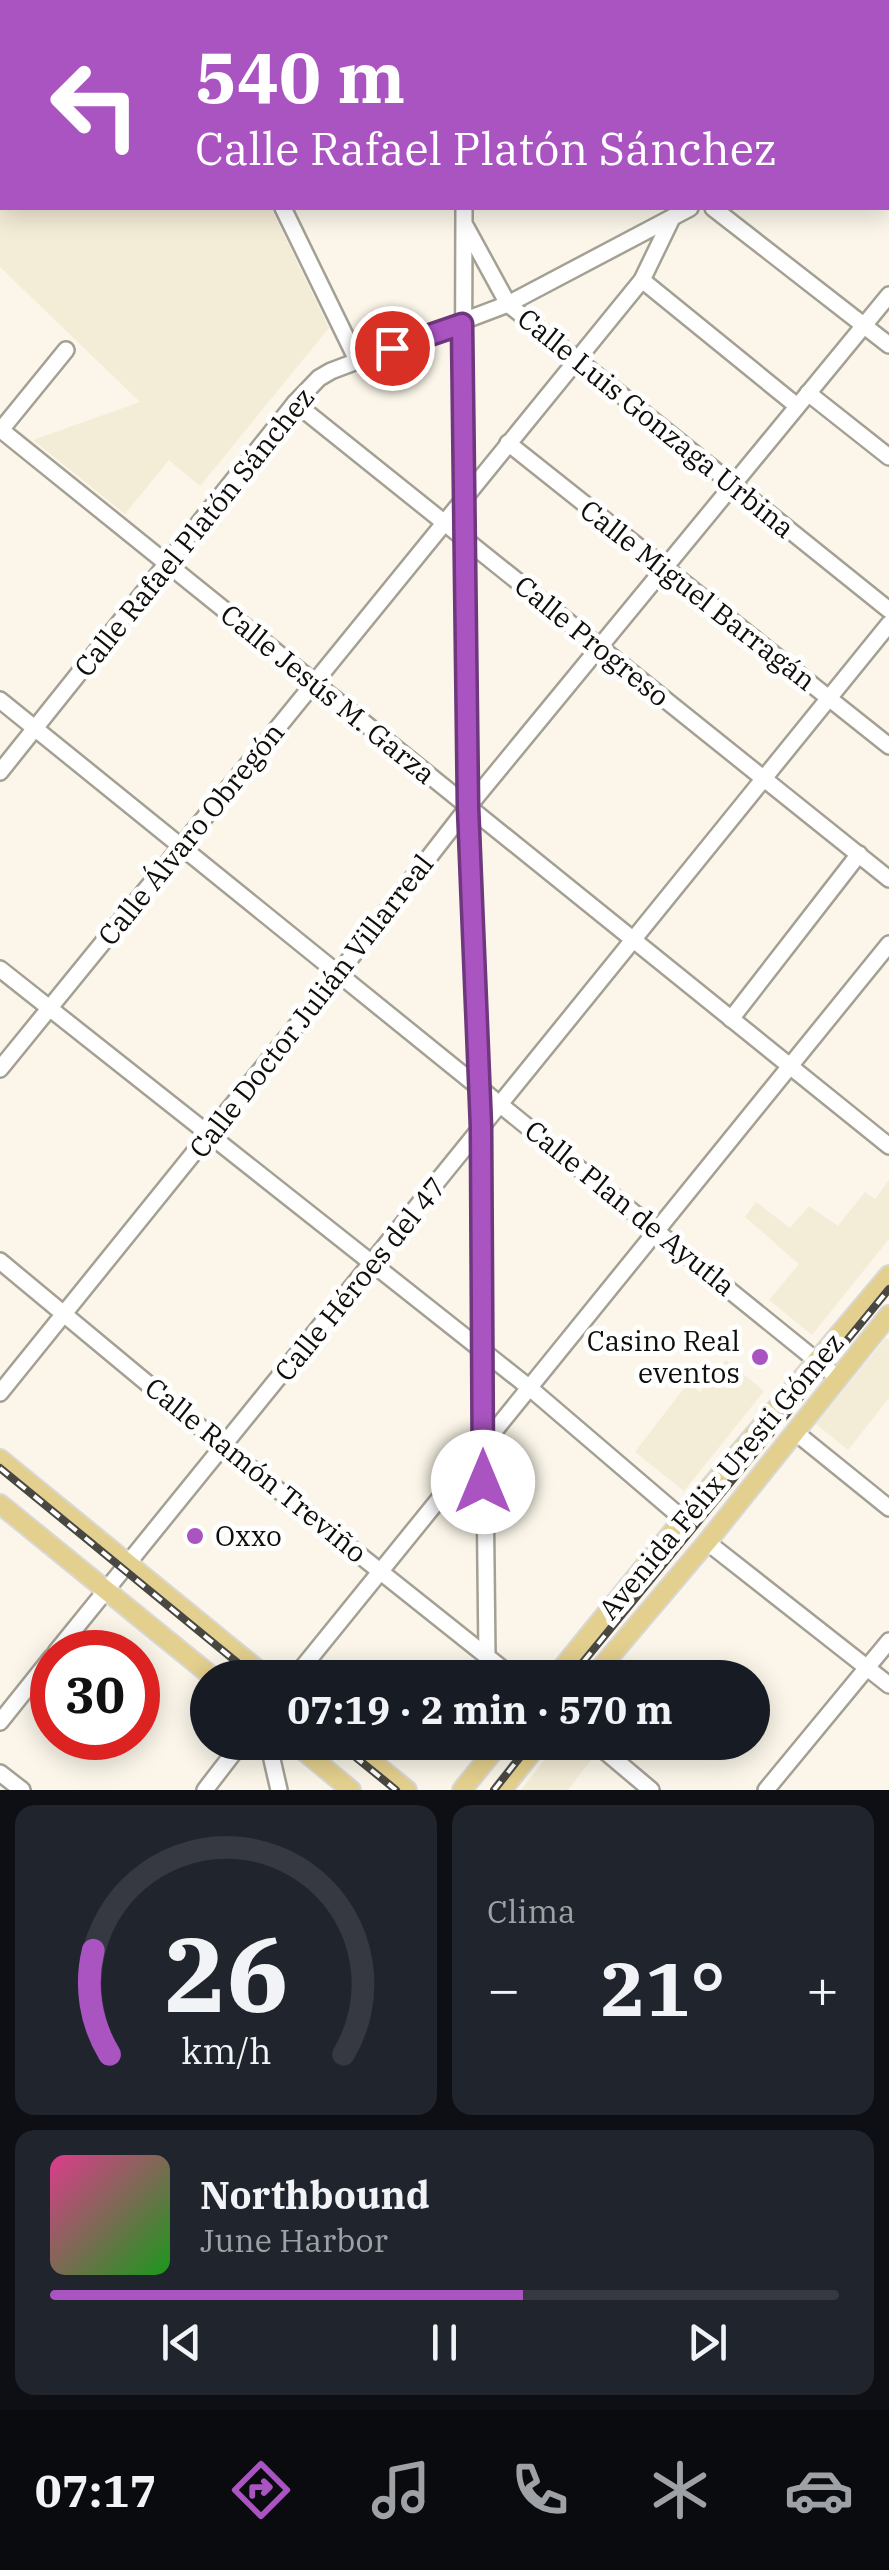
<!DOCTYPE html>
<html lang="es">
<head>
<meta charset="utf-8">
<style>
  body { margin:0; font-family:"IBM Plex Serif",serif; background:#20242c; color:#f1f3f6; height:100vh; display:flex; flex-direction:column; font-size:38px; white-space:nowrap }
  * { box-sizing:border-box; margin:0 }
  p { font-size:32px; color:#9ea1a6 }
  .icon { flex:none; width:55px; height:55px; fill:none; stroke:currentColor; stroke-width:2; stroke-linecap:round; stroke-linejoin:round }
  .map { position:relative; height:1790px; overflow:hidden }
  .sheet { display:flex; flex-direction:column; gap:15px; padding:15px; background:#0d0f14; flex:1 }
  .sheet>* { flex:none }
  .guide { position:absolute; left:0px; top:0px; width:890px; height:210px; box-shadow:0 5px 25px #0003; background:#aa54c2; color:#fff; overflow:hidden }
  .speed { position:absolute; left:30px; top:1630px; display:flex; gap:20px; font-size:50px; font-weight:700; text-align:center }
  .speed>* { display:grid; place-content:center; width:130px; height:130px; border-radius:50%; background:#171b24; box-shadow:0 5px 25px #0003; line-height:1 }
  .speed .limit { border:15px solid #d22; background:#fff; color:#111 }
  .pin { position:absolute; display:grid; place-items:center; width:85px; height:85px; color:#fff; margin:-42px; border:5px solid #fff; border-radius:50%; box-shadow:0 2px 10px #0007 }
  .me { position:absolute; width:110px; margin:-55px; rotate:0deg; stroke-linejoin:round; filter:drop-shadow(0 0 8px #0008) }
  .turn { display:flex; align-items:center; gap:35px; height:210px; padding:0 30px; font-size:45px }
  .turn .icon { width:130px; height:130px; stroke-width:2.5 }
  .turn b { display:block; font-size:70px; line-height:85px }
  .big { font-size:75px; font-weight:800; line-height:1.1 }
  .sheet .card { flex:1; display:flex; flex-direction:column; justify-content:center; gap:15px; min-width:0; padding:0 35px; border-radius:20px; background:#20242c }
  .sheet .dial { align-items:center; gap:0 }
  .dial svg { height:260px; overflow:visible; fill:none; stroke:#363941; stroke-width:7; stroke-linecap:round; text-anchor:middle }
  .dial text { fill:#f1f3f6; stroke:none }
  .song { display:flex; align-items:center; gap:30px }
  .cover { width:120px; height:120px; border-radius:15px; background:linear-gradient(135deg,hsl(330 70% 55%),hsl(120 70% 35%)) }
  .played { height:10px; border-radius:5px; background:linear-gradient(90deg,#aa54c2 60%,#363941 60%) }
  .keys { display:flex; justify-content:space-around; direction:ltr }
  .heat { display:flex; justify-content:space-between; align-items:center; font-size:55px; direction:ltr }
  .sheet .tiles { flex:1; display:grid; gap:15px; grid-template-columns:1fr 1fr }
  .card:last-child { grid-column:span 2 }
  .trip { position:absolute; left:190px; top:1660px; width:580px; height:100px; border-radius:50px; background:#171b24; box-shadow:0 5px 25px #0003; font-weight:800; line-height:100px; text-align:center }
  .menu { display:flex; height:160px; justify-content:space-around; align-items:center; background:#090b0e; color:#9ea1a6 }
  .menu .icon { width:70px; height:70px }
  .menu .on { color:#aa54c2 }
  .menu b { font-size:45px; color:#f1f3f6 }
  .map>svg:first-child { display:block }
</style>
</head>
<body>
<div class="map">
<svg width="889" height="1790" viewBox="0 0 889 1790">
  <rect width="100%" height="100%" fill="#fbf6e9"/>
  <g fill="#f3ecd7">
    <path d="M0 57H2V208H271L329 328 200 486 169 460 125 514 33 440 140 402 0 267Z"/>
    <path d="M889 1180V1239L812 1335 769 1300 799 1264 745 1217 756 1202 790 1228 809 1206 838 1226 865 1192 875 1199Z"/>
    <path d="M886 1338 889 1340V1398L848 1450 816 1424Z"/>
    <path d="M726 1360 764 1391 684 1491 635 1452 688 1383 700 1392Z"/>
    <path d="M558 1743H583L596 1753 568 1790H521Z"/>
  </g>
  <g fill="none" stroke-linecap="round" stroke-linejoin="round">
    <defs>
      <g id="minor">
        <path d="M184 0 185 2"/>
        <path d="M358 0 359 2"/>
        <path d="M673 0 683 2"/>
        <path d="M765 0 773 2"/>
        <path d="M829 0 832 2"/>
        <path d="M124 2 134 0"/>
        <path d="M343 2 345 0"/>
        <path d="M463 2V0"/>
        <path d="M638 2 640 0"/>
        <path d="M866 2 868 0"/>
        <path d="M0 40 2 39"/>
        <path d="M888 46 889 47"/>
        <path d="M888 72 889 73"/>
        <path d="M888 94 889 93"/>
        <path d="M283 208 357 360"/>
        <path d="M464 208 463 537 468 807 481 1127 487 1656"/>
        <path d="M713 208 889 345"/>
        <path d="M466 227 508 304 889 610"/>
        <path d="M642 280 797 406"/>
        <path d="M808 393 889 457"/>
        <path d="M295 403 889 879"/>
        <path d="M0 429 889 1146"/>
        <path d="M0 431 66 350"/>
        <path d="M508 443 889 746"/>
        <path d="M0 700 838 1378"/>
        <path d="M0 772 295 403 319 378 331 371 508 304 690 208"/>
        <path d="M0 969 531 1389 683 1519"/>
        <path d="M731 1019 859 854"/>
        <path d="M0 1069 642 280 672 218"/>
        <path d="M0 1261 224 1447 514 1678"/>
        <path d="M0 1393 339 973 468 807 889 295"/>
        <path d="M795 1432 889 1508"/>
        <path d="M707 1542 889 1685"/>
        <path d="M56 1652 889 624"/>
        <path d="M294 1678 889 944"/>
        <path d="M0 1722 52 1657"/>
        <path d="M268 1742 279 1790"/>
        <path d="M594 1742 651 1790"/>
        <path d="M0 1773 22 1790"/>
        <path d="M205 1790 242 1742"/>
        <path d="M766 1790 889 1641"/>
      </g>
      <g id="major">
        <path d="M0 1459 268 1678"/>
        <path d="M0 1504 214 1678"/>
        <path d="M554 1678 683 1519 889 1275"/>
        <path d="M592 1678 707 1542 889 1315"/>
        <path d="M293 1742 351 1790"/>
        <path d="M348 1742 407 1790"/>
        <path d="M462 1790 501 1742"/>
        <path d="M502 1790 540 1742"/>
      </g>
    </defs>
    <use href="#minor" stroke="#a4a094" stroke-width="20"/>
    <use href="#major" stroke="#d9d8d8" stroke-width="22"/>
    <use href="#minor" stroke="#fff" stroke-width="15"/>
    <use href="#major" stroke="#e4d08e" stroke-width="18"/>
    <defs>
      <g id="rail">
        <path d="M724 0 733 2"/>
        <path d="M53 2 61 0"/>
        <path d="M0 20 2 19"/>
        <path d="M888 58 889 59"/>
        <path d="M0 1468 256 1678"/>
        <path d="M570 1678 889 1289"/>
        <path d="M337 1742 396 1790"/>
        <path d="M494 1790 532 1742"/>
      </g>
    </defs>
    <use href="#rail" stroke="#494741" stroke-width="8"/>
    <use href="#rail" stroke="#fff" stroke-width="4" stroke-dasharray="11" stroke-linecap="butt"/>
  </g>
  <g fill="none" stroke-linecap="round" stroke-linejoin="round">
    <defs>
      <path id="route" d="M392 348 462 324 468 807 481 1127 483 1482"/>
    </defs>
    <use href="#route" stroke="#6e377e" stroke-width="25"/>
    <use href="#route" stroke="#aa54c2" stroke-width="18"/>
  </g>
  <g fill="#aa54c2" stroke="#fff" stroke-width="4">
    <circle cx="760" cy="1357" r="10"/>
    <circle cx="195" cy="1536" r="10"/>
  </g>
  <g text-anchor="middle" stroke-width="10" stroke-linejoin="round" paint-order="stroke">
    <g font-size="28" fill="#0f0e0a" stroke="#fff">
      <text transform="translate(656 423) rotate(39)" y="10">Calle Luis Gonzaga Urbina</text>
      <text transform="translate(194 532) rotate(-51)" y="10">Calle Rafael Platón Sánchez</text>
      <text transform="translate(698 595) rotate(38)" y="10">Calle Miguel Barragán</text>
      <text transform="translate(592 641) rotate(39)" y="10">Calle Progreso</text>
      <text transform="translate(328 694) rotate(39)" y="10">Calle Jesús M. Garza</text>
      <text transform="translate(191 834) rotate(-51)" y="10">Calle Álvaro Obregón</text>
      <text transform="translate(311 1006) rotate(-52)" y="10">Calle Doctor Julián Villarreal</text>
      <text transform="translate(630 1208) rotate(39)" y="10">Calle Plan de Ayutla</text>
      <text transform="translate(360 1279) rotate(-51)" y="10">Calle Héroes del 47</text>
      <text transform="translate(256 1470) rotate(39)" y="10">Calle Ramón Treviño</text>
      <text transform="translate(721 1476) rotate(-50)" y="10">Avenida Félix Uresti Gómez</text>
    </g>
    <g font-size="28" fill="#0f0e0a" stroke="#fff" text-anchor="end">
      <text x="740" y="1351">Casino Real<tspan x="740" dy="32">eventos</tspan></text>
      <text x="215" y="1546" text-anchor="start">Oxxo</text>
    </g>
  </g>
</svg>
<div class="speed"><div class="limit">30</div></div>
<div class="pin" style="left:392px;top:348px;background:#d93025"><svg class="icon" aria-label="arrive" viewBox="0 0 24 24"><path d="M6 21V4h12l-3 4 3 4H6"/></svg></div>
<svg class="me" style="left:483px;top:1482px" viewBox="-20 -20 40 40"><circle r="19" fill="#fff"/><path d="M0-13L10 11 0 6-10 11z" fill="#aa54c2"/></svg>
<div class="trip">07:19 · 2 min · 570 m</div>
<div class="guide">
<div class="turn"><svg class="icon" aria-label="left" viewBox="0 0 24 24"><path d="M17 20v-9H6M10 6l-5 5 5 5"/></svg><div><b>540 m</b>Calle Rafael Platón Sánchez</div></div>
</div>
</div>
<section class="sheet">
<div class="tiles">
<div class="card dial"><svg viewBox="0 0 100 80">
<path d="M14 69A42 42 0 1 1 86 69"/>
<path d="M14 69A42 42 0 0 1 9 37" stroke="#aa54c2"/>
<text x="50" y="56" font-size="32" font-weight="700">26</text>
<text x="50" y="72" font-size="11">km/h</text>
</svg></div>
<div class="card"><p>Clima</p>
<div class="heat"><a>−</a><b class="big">21°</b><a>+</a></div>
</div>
<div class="card">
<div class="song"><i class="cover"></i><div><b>Northbound</b><p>June Harbor</p></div></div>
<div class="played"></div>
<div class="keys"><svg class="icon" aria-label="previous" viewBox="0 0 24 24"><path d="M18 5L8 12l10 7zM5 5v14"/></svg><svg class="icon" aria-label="pause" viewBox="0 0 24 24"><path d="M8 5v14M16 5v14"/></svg><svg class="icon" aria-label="next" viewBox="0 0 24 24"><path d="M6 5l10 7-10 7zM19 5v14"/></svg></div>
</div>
</div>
</section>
<nav class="menu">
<b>07:17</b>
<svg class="icon on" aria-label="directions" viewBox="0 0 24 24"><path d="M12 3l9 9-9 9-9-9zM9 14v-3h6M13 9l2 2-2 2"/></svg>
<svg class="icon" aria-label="music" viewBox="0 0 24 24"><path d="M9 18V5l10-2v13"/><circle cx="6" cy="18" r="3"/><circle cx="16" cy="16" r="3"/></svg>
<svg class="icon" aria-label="phone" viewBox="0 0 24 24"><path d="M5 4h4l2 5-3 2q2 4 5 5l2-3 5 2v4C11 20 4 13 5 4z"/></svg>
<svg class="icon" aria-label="climate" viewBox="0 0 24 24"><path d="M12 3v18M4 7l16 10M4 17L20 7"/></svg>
<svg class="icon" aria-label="car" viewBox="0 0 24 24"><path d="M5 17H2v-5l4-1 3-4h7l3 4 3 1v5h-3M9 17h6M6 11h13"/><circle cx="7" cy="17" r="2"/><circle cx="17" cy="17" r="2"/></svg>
</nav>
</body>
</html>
